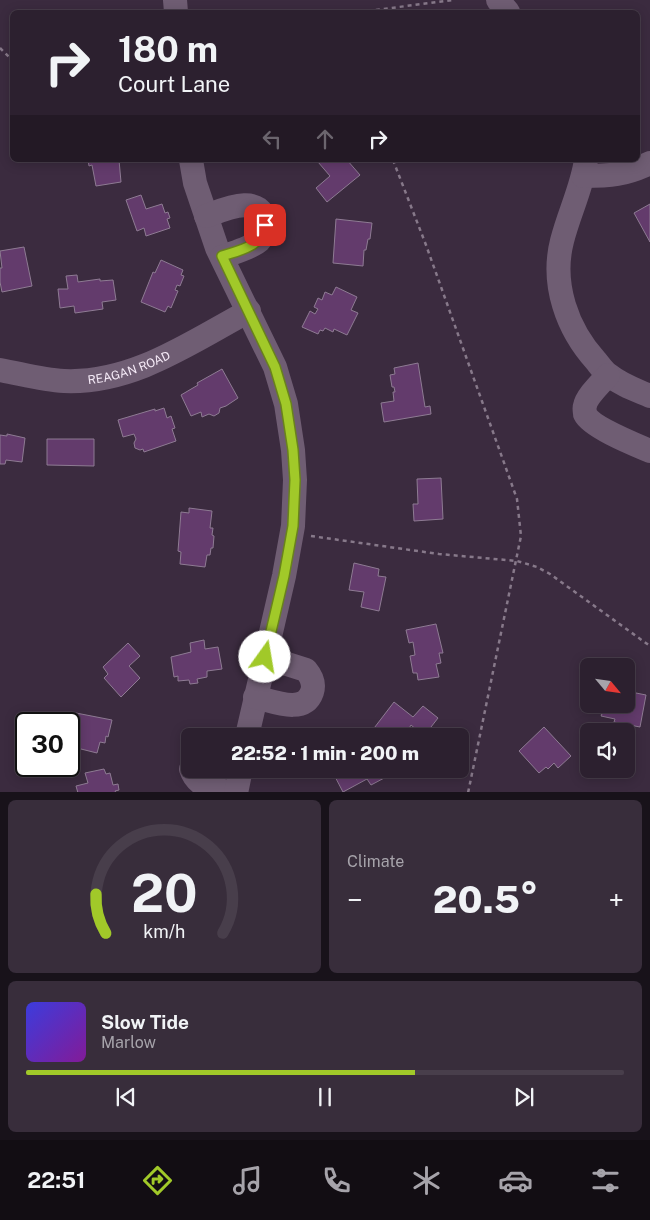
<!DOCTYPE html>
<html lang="en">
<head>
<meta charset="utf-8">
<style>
  body { margin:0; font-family:"Public Sans",sans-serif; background:#382d3b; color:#f1f3f6; height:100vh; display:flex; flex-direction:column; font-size:19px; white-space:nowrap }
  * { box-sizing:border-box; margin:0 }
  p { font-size:16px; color:#a6a3aa }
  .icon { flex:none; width:28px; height:28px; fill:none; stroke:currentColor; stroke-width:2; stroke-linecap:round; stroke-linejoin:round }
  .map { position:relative; height:792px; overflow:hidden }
  .panel { display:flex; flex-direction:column; gap:8px; padding:8px; background:#18121a; flex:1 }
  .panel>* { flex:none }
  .guide { position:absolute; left:10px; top:10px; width:630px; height:152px; border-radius:8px; box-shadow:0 2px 12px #0003,0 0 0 1px #483e4b; background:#2c202f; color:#f1f3f6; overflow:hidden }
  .needle { width:32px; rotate:119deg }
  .controls { position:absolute; left:580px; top:658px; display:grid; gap:10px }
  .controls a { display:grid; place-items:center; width:55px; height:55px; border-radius:8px; background:#2c202f; box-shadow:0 2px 12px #0003,0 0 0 1px #483e4b; font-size:25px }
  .speed { position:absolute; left:15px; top:712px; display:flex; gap:10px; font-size:25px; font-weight:700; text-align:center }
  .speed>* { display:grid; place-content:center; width:65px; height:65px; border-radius:50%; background:#2c202f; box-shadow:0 2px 12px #0003,0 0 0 1px #483e4b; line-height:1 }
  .speed .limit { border:2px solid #111; border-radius:8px; background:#fff; color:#111 }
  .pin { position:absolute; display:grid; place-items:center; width:42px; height:42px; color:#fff; margin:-21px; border-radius:10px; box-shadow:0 2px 8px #0006 }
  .me { position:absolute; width:55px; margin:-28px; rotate:13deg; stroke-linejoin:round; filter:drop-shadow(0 0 4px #0008) }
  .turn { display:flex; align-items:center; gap:18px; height:105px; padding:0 25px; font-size:22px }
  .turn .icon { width:65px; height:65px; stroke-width:2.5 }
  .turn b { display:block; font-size:35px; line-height:42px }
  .lanes { display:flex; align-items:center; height:48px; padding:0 25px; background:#0003; justify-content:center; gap:25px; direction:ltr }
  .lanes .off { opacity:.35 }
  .big { font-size:38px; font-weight:800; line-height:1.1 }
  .panel .tile { flex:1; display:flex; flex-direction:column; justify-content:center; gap:8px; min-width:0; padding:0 18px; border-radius:8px; background:#382d3b }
  .panel .dial { align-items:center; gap:0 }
  .dial svg { height:130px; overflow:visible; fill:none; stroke:#483e4b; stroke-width:7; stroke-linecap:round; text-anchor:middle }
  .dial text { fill:#f1f3f6; stroke:none }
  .song { display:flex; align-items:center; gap:15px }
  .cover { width:60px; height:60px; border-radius:8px; background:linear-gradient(135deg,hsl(240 70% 55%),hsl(290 70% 35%)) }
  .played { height:5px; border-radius:2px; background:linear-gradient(90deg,#a1c929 65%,#483e4b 65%) }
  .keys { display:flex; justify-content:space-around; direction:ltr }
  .heat { display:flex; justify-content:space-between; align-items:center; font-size:28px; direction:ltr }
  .panel .tiles { flex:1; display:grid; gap:8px; grid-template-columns:1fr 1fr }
  .tile:last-child { grid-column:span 2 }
  .trip { position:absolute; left:181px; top:728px; width:288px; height:50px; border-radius:8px; background:#2c202f; box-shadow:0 2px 12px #0003,0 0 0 1px #483e4b; font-weight:800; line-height:50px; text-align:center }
  .tab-bar { display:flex; height:80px; justify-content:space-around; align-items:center; background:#120d13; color:#a6a3aa }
  .tab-bar .icon { width:35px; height:35px }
  .tab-bar .current { color:#a1c929 }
  .tab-bar b { font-size:22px; color:#f1f3f6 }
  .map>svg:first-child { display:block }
</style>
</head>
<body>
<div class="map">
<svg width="650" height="793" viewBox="0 0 650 793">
  <rect width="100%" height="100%" fill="#3b2b3f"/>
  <g fill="#633b6c" stroke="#8e7b93">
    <path d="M88 160H119L121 182 96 186 92 165 89 166Z"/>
    <path d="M321 160H347L360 175 327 202 316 188 330 176 318 162Z"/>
    <path d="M141 195 146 209 162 204 165 213 168 212 170 218 167 219 170 228 146 236 144 228 137 231 126 200Z"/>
    <path d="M650 204V242L634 213Z"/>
    <path d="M336 219 372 223 370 239H368L366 250H364L363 266 333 263Z"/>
    <path d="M24 247 32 286 2 292 0 282V268H2L0 251Z"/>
    <path d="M161 260 183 270 181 275 184 276 180 286 177 285 175 290 178 291 171 308 168 306 165 312 141 302 153 272 155 273Z"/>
    <path d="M77 275 78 282 100 279V281L113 280 116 300 102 302 103 309 75 313 74 306 60 308 58 289H68L66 276Z"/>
    <path d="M336 287 357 297 351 310 358 313 347 335 334 329 333 332 325 328 323 331 320 330 318 334 302 327 310 311 315 314 318 309 314 307 318 298 322 300 325 292 332 295Z"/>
    <path d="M418 363 425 407 430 406 431 414 384 422 381 403 394 401 393 392H395L394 387H392L390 375 395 374 394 368Z"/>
    <path d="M222 369 238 398 226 406 220 408 219 413 214 416 209 414 202 417 201 412 191 416 181 395 198 385 197 383Z"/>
    <path d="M164 408 167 418 171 416 175 428 172 429 176 441 144 452 143 449 140 450 135 448 134 443 136 439 134 434 123 437 118 420 155 409V411Z"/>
    <path d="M7 434 25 438 22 462 6 460 5 464H0V435L7 436Z"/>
    <path d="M47 439H94V466L47 465Z"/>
    <path d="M441 478 443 519 414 521 413 504H418L417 479Z"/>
    <path d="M189 508 212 511 210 528H213L212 535 214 536 213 548H211L210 555H207L205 567 180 564 181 552 178 551 181 512 189 513Z"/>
    <path d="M354 563 379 569 378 576 386 577 379 611 361 607 364 592 349 590Z"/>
    <path d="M436 624 443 653H439L441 663 436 664 439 677 418 680 417 673H413L410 656 415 655 413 642 409 643 406 630Z"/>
    <path d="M204 640 205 649 218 647 222 669 207 671V677L197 679 198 683 190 684 189 680 178 681V676L174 677 171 657 191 652 190 643Z"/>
    <path d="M128 643 140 656 129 666 140 678 121 697 104 678 108 674 103 667Z"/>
    <path d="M626 691 646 695 640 727 614 722 615 719 601 716 602 714 598 713 601 704H626Z"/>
    <path d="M394 702 413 717 423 706 438 718 424 736 411 725 408 730 412 732 409 736H368Z"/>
    <path d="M76 713 112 720 108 737 106 736 105 743 100 742 97 753 69 746Z"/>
    <path d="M544 727 571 756 558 768 554 763 548 769 546 767 539 773 519 751Z"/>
    <path d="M104 769 106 774 110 773 113 785 118 784 119 790 115 791 116 793H78L76 786 88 783 85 773Z"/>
    <path d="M331 769H384L388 776 371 785 367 779 343 792Z"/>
  </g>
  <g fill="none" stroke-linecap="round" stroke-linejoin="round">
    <g stroke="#87798a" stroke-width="2.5" stroke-dasharray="4 4" stroke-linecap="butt">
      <path d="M360 12 453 0"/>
      <path d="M0 48 12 60"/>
      <path d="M393 160 426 245 517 499 521 536 468 793"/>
      <path d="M311 536 439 554 517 561 537 567 550 574 650 646"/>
    </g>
    <g stroke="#6f5d73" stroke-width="24">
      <path d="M175 0 176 12"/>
      <path d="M498 0 508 12"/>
      <path d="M191 160 195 183 217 248 275 367 286 404 293 450 295 480 293 526 284 576 247 736"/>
      <path d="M586 160C582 188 569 213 562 241 551 284 567 329 596 361 600 366 604 372 609 375 621 385 636 390 650 396"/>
      <path d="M583 176C610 176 625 175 650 163"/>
      <path d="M206 216C223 210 262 192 265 223 265 230 263 237 259 241 251 248 232 253 222 257"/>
      <path id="s1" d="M0 370C22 374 42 380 64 381 133 384 191 342 249 311"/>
      <path d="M608 375C602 382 586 397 585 406 584 407 585 413 585 414 591 427 636 445 650 451"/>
      <path d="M255 697C273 701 304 715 312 692 315 683 311 676 306 670L265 657"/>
      <path d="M191 769C197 788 214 788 232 793"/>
      <path d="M236 793 241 769"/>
    </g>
  </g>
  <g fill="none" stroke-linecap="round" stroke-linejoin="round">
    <defs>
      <path id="route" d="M265 657 284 576 293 526 295 480 293 450 286 404 275 367 222 256C240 250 262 247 265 225"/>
    </defs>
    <use href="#route" stroke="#69831b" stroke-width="12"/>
    <use href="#route" stroke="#a1c929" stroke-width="9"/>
  </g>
  <g text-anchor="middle" stroke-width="5" stroke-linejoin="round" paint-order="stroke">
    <g font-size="12" fill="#f6ebf8" stroke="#1e1720">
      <text dy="4" stroke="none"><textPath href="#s1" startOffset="132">REAGAN ROAD</textPath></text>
    </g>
  </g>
</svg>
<div class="controls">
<a><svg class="needle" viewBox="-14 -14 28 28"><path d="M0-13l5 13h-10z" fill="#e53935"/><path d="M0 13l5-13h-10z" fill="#a6a3aa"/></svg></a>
<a><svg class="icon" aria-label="sound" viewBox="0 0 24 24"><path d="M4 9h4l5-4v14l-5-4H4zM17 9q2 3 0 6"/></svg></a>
</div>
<div class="speed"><div class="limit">30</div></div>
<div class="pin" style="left:265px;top:225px;background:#d93025"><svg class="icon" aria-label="arrive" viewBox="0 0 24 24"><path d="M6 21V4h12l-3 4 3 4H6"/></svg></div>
<svg class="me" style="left:265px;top:657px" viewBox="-20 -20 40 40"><circle r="19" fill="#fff"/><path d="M0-13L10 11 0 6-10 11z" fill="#a1c929"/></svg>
<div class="trip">22:52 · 1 min · 200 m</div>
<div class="guide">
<div class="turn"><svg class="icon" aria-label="right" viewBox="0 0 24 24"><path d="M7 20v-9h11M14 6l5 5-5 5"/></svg><div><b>180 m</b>Court Lane</div></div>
<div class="lanes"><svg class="icon off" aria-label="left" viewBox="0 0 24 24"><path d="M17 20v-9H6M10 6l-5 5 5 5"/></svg><svg class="icon off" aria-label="ahead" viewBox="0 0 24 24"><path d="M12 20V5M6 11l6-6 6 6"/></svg><svg class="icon" aria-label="right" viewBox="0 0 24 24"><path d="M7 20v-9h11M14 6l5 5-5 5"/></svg></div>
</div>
</div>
<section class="panel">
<div class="tiles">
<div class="tile dial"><svg viewBox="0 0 100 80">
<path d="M14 69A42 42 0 1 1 86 69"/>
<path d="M14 69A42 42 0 0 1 8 45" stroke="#a1c929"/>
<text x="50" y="56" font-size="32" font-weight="700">20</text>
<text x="50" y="72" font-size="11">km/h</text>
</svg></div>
<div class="tile"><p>Climate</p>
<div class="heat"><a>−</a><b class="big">20.5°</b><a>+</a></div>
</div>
<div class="tile">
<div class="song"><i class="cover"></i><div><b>Slow Tide</b><p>Marlow</p></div></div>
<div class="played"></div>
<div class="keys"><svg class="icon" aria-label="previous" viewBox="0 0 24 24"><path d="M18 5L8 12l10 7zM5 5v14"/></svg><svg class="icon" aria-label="pause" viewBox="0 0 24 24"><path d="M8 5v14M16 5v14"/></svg><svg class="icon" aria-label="next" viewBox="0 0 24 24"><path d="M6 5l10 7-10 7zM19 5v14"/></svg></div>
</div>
</div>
</section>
<nav class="tab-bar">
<b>22:51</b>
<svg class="icon current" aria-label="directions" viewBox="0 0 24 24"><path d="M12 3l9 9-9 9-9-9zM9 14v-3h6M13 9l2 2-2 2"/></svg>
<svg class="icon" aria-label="music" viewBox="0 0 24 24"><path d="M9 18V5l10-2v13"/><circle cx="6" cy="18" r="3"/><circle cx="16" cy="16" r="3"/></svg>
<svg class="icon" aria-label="phone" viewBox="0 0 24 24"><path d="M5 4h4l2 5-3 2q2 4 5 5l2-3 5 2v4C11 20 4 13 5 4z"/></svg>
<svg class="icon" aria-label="climate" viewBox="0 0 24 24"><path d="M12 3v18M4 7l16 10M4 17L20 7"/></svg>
<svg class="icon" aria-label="car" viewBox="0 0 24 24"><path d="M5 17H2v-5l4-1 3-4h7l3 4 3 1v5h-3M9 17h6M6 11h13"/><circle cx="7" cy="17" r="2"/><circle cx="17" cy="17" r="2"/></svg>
<svg class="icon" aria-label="filters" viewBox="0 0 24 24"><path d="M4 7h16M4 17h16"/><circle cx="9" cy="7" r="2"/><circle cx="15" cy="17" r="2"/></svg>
</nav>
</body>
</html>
